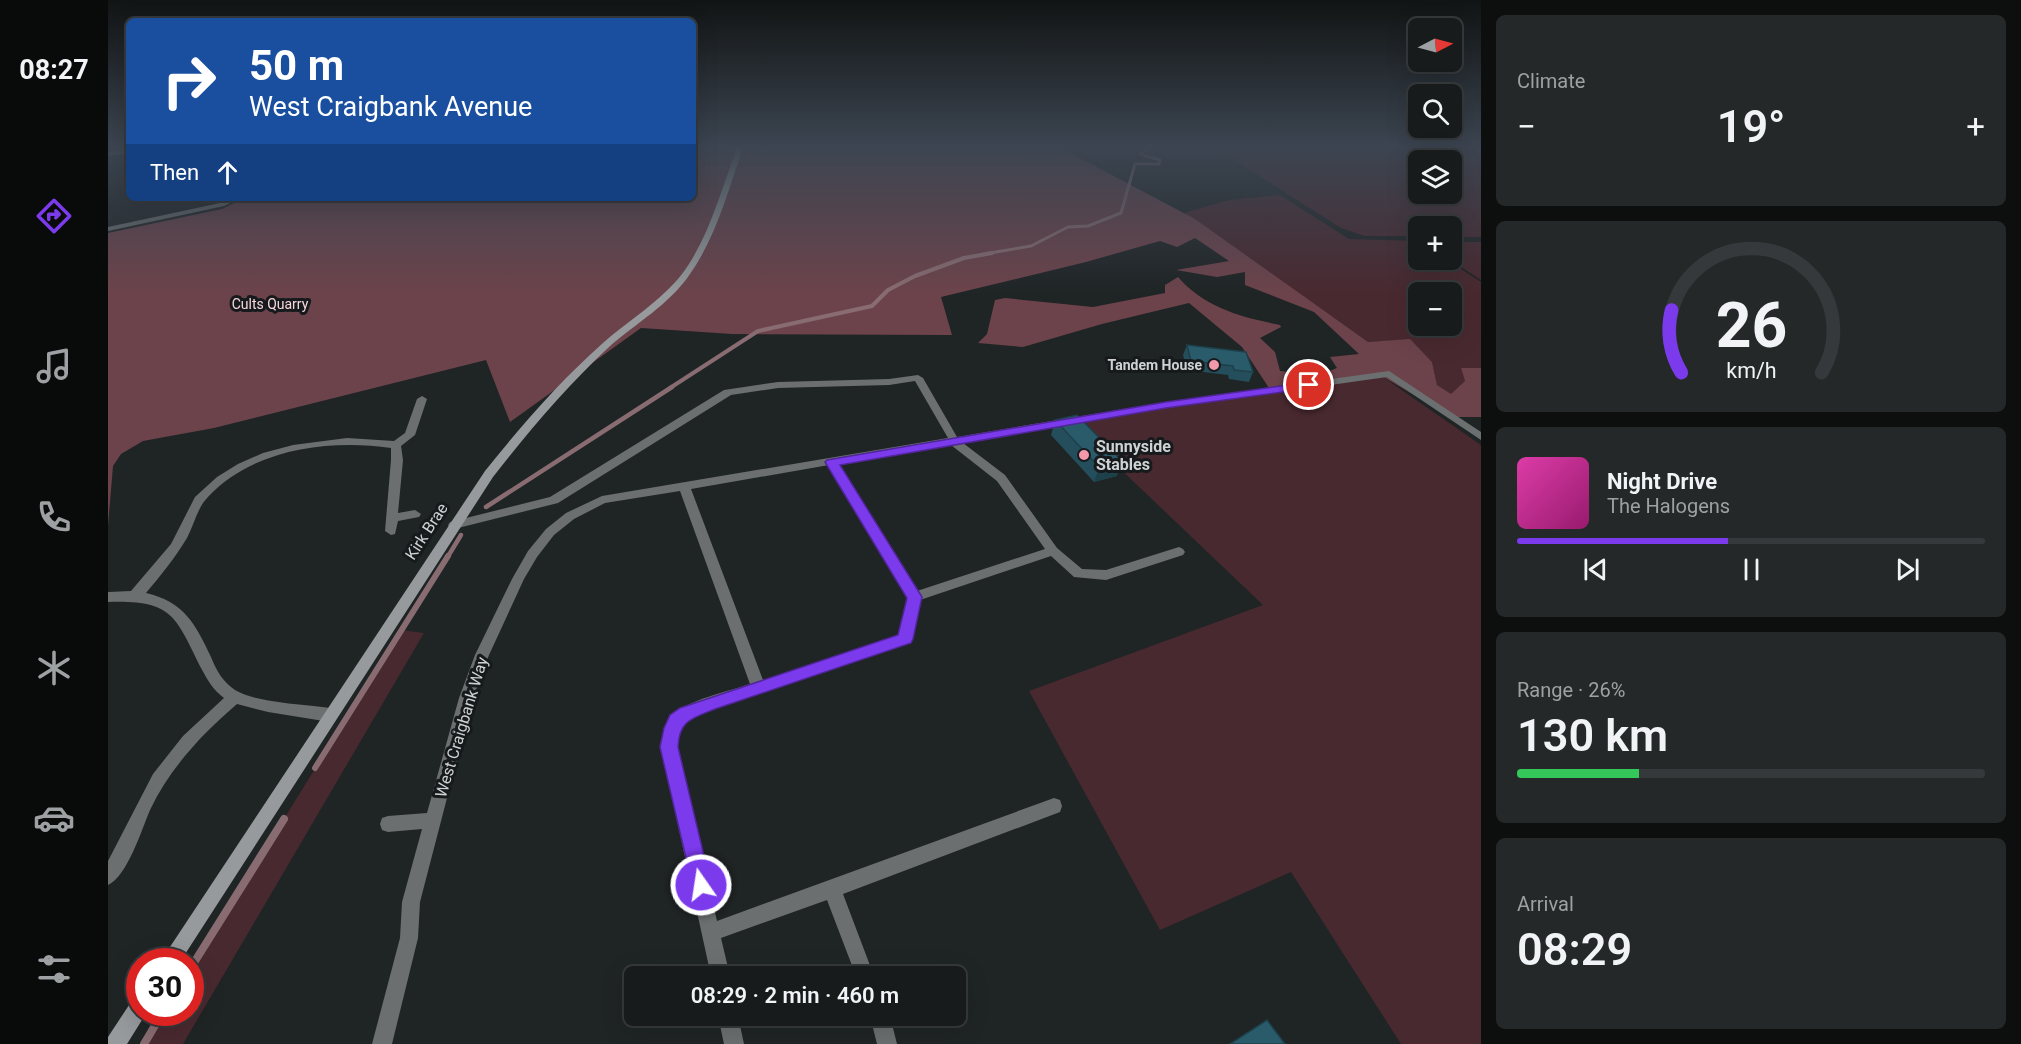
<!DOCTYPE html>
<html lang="en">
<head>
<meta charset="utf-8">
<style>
  body { margin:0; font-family:Roboto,sans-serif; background:#242829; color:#f1f3f6; height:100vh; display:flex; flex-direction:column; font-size:22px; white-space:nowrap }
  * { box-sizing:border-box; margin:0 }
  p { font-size:20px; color:#9ea1a3 }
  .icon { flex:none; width:33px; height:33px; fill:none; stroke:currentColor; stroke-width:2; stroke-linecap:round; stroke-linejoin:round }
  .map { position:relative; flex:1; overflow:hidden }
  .sheet { display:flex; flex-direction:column; gap:15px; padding:15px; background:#0d0f0f; width:540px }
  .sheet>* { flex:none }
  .hud { position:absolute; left:18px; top:18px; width:570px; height:183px; border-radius:9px; box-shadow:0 6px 24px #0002,0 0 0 2px #36393b; background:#1a4fa0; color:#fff; overflow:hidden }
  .needle { width:39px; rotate:84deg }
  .buttons { position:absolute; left:1300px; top:18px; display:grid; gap:12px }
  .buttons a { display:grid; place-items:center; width:54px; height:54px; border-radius:9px; background:#171b1c; box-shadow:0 6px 24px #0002,0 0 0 2px #36393b; font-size:30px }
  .speed { position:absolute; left:18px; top:948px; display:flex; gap:12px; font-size:30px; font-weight:700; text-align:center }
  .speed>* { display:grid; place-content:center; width:78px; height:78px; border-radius:50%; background:#171b1c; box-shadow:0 6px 24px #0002,0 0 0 2px #36393b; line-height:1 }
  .speed .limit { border:9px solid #d22; background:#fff; color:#111 }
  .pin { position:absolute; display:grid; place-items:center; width:51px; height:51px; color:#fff; margin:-26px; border:3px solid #fff; border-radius:50%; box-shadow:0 2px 6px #0007 }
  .me { position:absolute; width:66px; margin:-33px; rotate:347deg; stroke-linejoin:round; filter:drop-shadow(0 0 4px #0008) }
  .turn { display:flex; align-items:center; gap:21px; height:126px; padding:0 24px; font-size:27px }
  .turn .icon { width:78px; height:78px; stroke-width:2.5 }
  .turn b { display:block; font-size:42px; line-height:51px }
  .then { display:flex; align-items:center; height:57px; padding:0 24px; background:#0003; gap:12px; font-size:22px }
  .big { font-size:45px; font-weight:600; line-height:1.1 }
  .sheet .widget { flex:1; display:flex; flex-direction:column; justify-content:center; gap:9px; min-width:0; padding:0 21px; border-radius:9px; background:#242829 }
  .sheet .dial { align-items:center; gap:0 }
  .dial svg { height:156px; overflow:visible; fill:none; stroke:#36393b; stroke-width:7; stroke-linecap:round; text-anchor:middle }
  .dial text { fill:#f1f3f6; stroke:none }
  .song { display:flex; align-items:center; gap:18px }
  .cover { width:72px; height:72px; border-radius:9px; background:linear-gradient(135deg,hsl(320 70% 55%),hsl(320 70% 35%)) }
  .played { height:6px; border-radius:3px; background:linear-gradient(90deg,#7c3aed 45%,#36393b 45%) }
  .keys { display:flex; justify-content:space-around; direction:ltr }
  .heat { display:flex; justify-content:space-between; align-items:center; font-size:33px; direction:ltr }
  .charge { height:9px; border-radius:4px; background:linear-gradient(90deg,#34c759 26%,#36393b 0) }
  .trip { position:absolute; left:516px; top:966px; width:342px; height:60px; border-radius:9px; background:#171b1c; box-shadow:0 6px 24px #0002,0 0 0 2px #36393b; font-weight:600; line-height:60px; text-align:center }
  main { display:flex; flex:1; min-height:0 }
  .dock { display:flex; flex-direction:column; width:108px; justify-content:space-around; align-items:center; background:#090b0b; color:#9ea1a3 }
  .dock .icon { width:42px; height:42px }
  .dock .current { color:#7c3aed }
  .dock b { font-size:27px; color:#f1f3f6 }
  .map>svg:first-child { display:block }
</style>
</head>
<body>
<main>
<nav class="dock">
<b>08:27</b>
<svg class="icon current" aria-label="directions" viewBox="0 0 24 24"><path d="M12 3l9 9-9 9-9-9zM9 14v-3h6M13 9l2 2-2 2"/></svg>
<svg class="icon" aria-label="music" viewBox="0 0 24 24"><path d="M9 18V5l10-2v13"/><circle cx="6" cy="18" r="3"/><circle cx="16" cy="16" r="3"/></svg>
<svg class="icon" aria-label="phone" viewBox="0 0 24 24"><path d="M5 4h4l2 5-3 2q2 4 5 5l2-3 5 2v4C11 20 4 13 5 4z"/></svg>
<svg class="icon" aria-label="climate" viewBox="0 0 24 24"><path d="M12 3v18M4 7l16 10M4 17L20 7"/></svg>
<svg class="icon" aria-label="car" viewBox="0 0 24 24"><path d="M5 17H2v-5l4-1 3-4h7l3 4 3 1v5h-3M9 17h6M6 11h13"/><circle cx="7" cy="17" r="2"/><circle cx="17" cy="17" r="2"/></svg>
<svg class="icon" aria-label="filters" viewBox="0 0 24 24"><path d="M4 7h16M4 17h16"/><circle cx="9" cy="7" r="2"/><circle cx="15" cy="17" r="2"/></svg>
</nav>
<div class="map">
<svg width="1373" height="1044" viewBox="0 0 1373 1044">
  <rect width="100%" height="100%" fill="#1f2425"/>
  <g fill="#492930" fill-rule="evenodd">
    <path d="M1122 151 1373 153V237H1344V226H1311V236H1257L1233 228 1117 154ZM1344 160V194H1311V160Z"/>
    <path d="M1172 195 1241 239 1310 241 1311 260H1339L1373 282V368H1353L1357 381 1344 395 1329 385 1324 362 1302 340 1260 342 1076 213 1121 200ZM1311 292H1344V326H1311Z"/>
    <path d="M1344 242H1373V280L1343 260Z"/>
    <path d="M1272 375 1373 445V1044H1293L1183 872 1052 930 921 691 1155 605 963 422Z"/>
    <path d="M293 630 316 633 75 1044H36L55 1013 82 1012 83 969Z"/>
  </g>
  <path fill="#6c434b" d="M585 148H953L1087 219 1260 342 1302 339 1324 362 1329 385 1343 394 1357 381 1353 368H1373V417H1344L1272 375 1163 391 1134 347 1081 303 994 324 915 347 870 343 879 334 887 300 897 298 985 307 1057 293V285L1070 277C1097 308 1133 317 1172 325L1173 327 1152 338 1167 352 1172 371 1211 375 1229 368 1222 357 1251 354 1206 312 1137 285V272L1109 277 1068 270 1121 261 1087 238 1069 247 1052 241 978 262 833 297 844 335 624 334 533 328 402 422 378 360 106 428 35 441 13 454 5 466 0 526V233L114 209 137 198H585Z"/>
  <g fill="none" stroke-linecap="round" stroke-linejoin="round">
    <path stroke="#886c72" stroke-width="3" d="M876 254 923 246 960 227 980 226 1013 213 1027 164H1051L1052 160 1032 154 1040 148"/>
    <path stroke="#886c72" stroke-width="4" d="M562 388 650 331 764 306 780 290 807 276 856 258 884 253"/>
    <g stroke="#886c72" stroke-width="4.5">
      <path d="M378 507 564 387"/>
      <path d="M339 558 353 535"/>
    </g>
    <path stroke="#886c72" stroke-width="6" d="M207 768 340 556"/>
    <g stroke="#886c72" stroke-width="8">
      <path d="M82 969 176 819"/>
      <path d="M36 1044 55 1012"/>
    </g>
    <g fill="#6c6f70" fill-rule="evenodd">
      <path d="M21 149V153L0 156V152Z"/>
      <path d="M123 198H132L116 206 0 231V227L112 203Z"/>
      <path d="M1281 371 1373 432V440L1279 377 1058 408 855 443 897 475 949 548 974 569 998 570 1071 547 1075 549 1077 552 1075 555 998 580 966 577 943 556 812 600 802 643 607 708C584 717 571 720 569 747L609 921 946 798 952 800 954 806 952 812 735 894 766 976H748L719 900 613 938 622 976H603L553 747C554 736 557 725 564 716 578 700 622 691 642 684L572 491 497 503 466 519 446 535 429 557 416 579 381 655 365 698 312 902 310 938 284 1044H264L292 938 294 902 314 829 280 832 274 830 272 824 274 818 280 816 319 813 351 698 367 655 404 579 420 551 438 529 458 513 494 496 840 438 807 381 781 385 670 388 623 395 450 503 346 529 342 528 340 525 342 522 442 497 616 390 670 382 781 379 810 375 815 378 849 437 1058 402ZM843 445 889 481 937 549 809 591 731 464ZM721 465 799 597 791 635 655 680 583 489Z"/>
      <path d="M314 396 319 399 307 435 293 446 295 460 290 513 307 510 313 514 311 517 290 521 287 534 283 535 277 531 283 460V448C221 439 144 449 100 497 89 508 86 525 79 538 67 558 53 575 38 593 76 602 87 623 103 657 108 670 115 682 127 690 148 703 197 704 222 708L227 710 230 715 227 720 222 722 160 712 129 704C94 734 62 768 42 810 34 829 19 877 0 885V861L45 774 75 736 116 698C105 690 99 679 93 668 67 615 64 600 0 602V592L23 591 63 544 87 497 109 477 130 464 155 453 185 445 239 438 286 441 297 433 309 399Z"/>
      <path d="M610 1016H630L636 1044H616Z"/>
      <path d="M762 1016H782L789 1044H769Z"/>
    </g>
    <g fill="#969a9c" fill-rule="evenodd">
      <path d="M629 148H635C620 191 608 237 582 274 561 305 528 323 501 347 458 387 421 431 385 477L72 962H52L377 471C413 426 451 382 495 343 521 320 552 302 574 274 601 238 613 190 629 148Z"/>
      <path d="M32 996V1012H39L19 1044H0V1037L25 999Z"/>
    </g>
  </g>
  <g fill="#244e5b">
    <path d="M1079 345 1145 372 1141 382 1121 379 1120 375 1079 370 1075 355Z"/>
    <path d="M947 420 1009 476 986 482 943 435Z"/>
  </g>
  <path fill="#1d404a" d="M1014 461 1009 476 986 482 991 467Z"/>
  <g fill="#2a5b6a" stroke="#1d404a" stroke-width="1.5">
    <path d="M1079 345 1138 352 1145 372 1126 370 1125 366 1083 361Z"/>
    <path d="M969 415 1014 461 991 467 947 420Z"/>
    <path d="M1159 1020 1177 1044H1122Z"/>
  </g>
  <linearGradient id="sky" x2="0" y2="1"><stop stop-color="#111414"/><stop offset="0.5" stop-color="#3c4551"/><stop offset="1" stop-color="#3c4551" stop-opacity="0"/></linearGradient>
  <rect width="1373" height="294" fill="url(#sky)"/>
  <path fill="#7c3aed" stroke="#51269a" stroke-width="1.5" d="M1201 382 1205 383V388L1058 408 732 465 814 597 805 639 803 643 607 709C585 718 571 720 570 747L603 885 600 892 593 895 586 892 552 747 556 728 562 715 572 708 790 635 799 598 717 462 719 460 1058 402Z"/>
  <g fill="#f29aac" stroke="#161a1c" stroke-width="2">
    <circle cx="1106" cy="365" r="6"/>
    <circle cx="976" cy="455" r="6"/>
  </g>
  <g text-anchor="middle" stroke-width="6" stroke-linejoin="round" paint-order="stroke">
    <g font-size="14" fill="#f6d7dc" stroke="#161a1c">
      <text x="162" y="309">Cults Quarry</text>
    </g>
    <g font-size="14" font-weight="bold" fill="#cfd2d3" stroke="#161a1c" text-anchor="end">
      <text x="1094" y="370">Tandem House</text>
    </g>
    <g font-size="16" font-weight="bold" fill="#cfd2d3" stroke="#161a1c" text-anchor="start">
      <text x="988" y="452">Sunnyside<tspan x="988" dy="18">Stables</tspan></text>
    </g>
    <g font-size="16" fill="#cfd2d3" stroke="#161a1c">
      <text transform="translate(318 531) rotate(-57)" y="6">Kirk Brae</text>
      <text transform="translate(353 727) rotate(-73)" y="6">West Craigbank Way</text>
    </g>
  </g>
</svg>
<div class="buttons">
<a><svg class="needle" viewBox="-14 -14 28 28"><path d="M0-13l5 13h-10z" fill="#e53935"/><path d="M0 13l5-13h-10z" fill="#9ea1a3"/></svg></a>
<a><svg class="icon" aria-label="search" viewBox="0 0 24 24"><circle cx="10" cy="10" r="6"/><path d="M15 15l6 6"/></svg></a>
<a><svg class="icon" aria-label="layers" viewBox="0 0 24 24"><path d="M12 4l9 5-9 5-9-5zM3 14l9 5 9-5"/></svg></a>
<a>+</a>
<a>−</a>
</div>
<div class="speed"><div class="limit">30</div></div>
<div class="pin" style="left:1201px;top:385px;background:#d93025"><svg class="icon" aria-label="arrive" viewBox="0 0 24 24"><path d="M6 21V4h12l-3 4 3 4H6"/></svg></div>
<svg class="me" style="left:593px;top:885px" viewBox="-20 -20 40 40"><circle r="17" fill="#7c3aed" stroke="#fff" stroke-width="3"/><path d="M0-11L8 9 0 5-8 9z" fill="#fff"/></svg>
<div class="trip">08:29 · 2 min · 460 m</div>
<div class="hud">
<div class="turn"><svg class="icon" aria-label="right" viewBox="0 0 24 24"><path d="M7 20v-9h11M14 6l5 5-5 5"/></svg><div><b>50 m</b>West Craigbank Avenue</div></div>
<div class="then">Then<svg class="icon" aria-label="ahead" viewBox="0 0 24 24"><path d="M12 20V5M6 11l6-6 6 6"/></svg></div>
</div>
</div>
<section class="sheet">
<div class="widget"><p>Climate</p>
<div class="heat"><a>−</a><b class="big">19°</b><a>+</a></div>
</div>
<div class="widget dial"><svg viewBox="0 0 100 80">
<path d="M14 69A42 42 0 1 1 86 69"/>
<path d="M14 69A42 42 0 0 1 9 37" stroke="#7c3aed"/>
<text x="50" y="56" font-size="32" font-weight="700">26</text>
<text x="50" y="72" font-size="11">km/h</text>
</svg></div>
<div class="widget">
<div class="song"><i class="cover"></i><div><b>Night Drive</b><p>The Halogens</p></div></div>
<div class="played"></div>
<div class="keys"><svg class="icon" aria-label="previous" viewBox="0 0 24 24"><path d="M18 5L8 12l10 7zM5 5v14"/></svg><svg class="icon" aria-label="pause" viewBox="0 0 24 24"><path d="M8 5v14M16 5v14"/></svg><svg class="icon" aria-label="next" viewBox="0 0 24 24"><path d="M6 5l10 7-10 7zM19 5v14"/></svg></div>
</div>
<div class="widget"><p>Range · 26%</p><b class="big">130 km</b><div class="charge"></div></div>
<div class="widget"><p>Arrival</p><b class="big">08:29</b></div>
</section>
</main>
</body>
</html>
